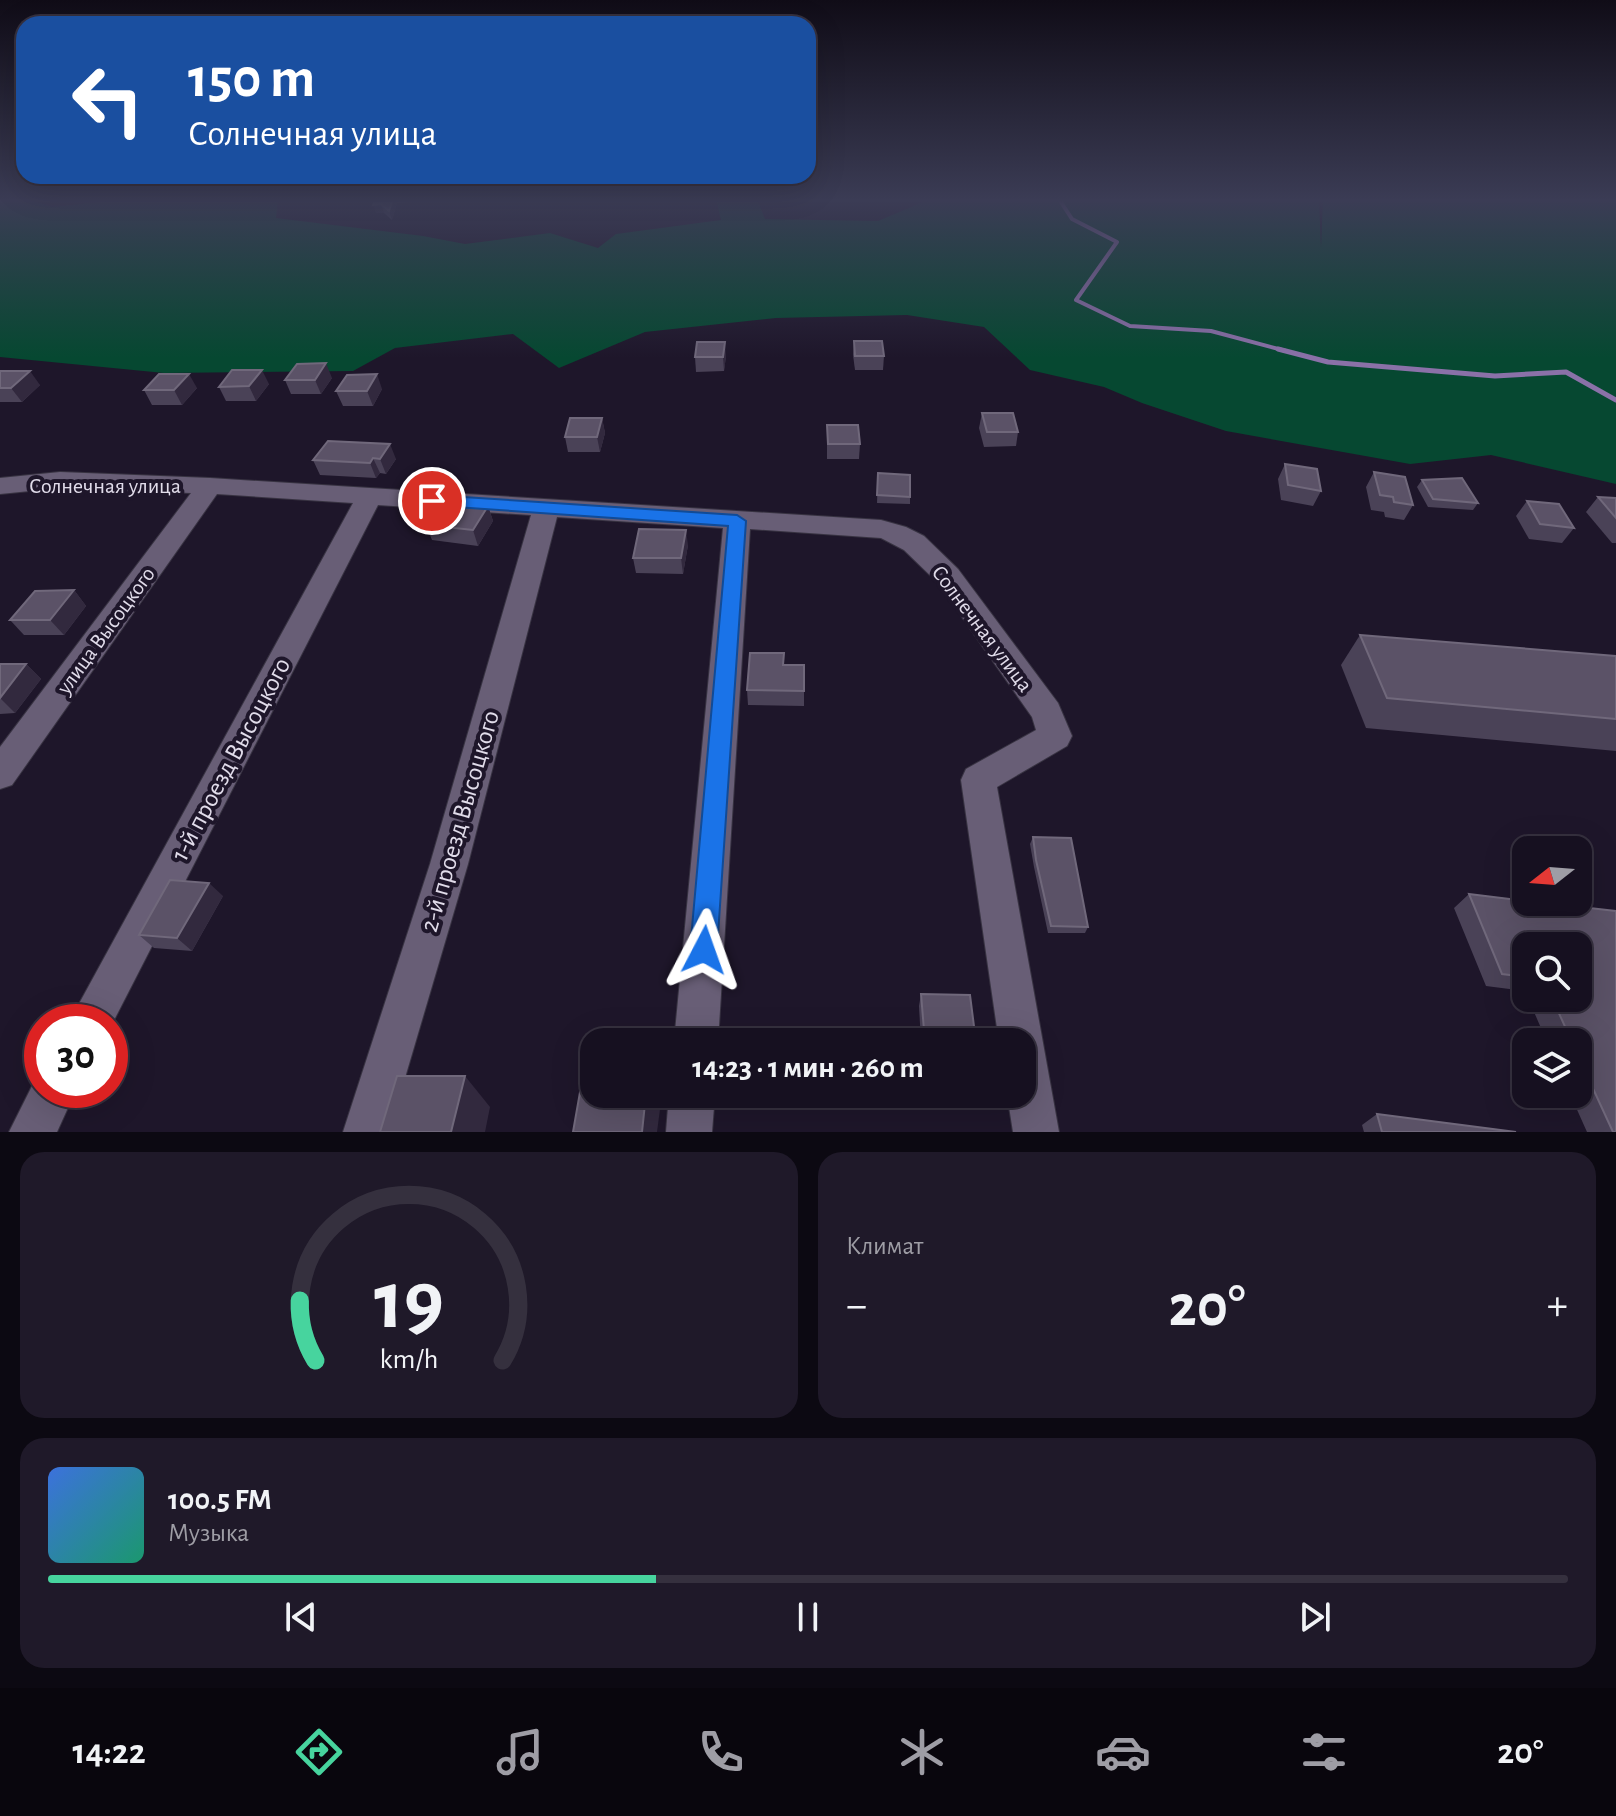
<!DOCTYPE html>
<html lang="ru">
<head>
<meta charset="utf-8">
<style>
  body { margin:0; font-family:"Alegreya Sans",sans-serif; background:#1f1929; color:#f1f3f6; height:100vh; display:flex; flex-direction:column; font-size:30px; white-space:nowrap }
  * { box-sizing:border-box; margin:0 }
  p { font-size:26px; color:#9e9da5 }
  .icon { flex:none; width:44px; height:44px; fill:none; stroke:currentColor; stroke-width:2; stroke-linecap:round; stroke-linejoin:round }
  .map { position:relative; height:1132px; overflow:hidden }
  .panel { display:flex; flex-direction:column; gap:20px; padding:20px; background:#0c0912; flex:1 }
  .panel>* { flex:none }
  .hud { position:absolute; left:16px; top:16px; width:800px; height:168px; border-radius:24px; box-shadow:0 8px 32px #0002,0 0 0 2px #35303e; background:#1a4fa0; color:#fff; overflow:hidden }
  .needle { width:52px; rotate:253deg }
  .buttons { position:absolute; left:1512px; top:836px; display:grid; gap:16px }
  .buttons a { display:grid; place-items:center; width:80px; height:80px; border-radius:16px; background:#161020; box-shadow:0 8px 32px #0002,0 0 0 2px #35303e; font-size:40px }
  .speed { position:absolute; left:24px; top:1004px; display:flex; gap:16px; font-size:40px; font-weight:700; text-align:center }
  .speed>* { display:grid; place-content:center; width:104px; height:104px; border-radius:50%; background:#161020; box-shadow:0 8px 32px #0002,0 0 0 2px #35303e; line-height:1 }
  .speed .limit { border:12px solid #d22; background:#fff; color:#111 }
  .pin { position:absolute; display:grid; place-items:center; width:68px; height:68px; color:#fff; margin:-34px; border:4px solid #fff; border-radius:50%; box-shadow:0 2px 8px #0007 }
  .me { position:absolute; width:88px; margin:-44px; rotate:4deg; stroke-linejoin:round; filter:drop-shadow(0 0 6px #0008) }
  .turn { display:flex; align-items:center; gap:28px; height:168px; padding:0 40px; font-size:36px }
  .turn .icon { width:104px; height:104px; stroke-width:2.5 }
  .turn b { display:block; font-size:56px; line-height:68px }
  .big { font-size:60px; font-weight:600; line-height:1.1 }
  .panel .tile { flex:1; display:flex; flex-direction:column; justify-content:center; gap:12px; min-width:0; padding:0 28px; border-radius:24px; background:#1f1929 }
  .panel .dial { align-items:center; gap:0 }
  .dial svg { height:208px; overflow:visible; fill:none; stroke:#35303e; stroke-width:7; stroke-linecap:round; text-anchor:middle }
  .dial text { fill:#f1f3f6; stroke:none }
  .song { display:flex; align-items:center; gap:24px }
  .cover { width:96px; height:96px; border-radius:12px; background:linear-gradient(135deg,hsl(220 70% 55%),hsl(160 70% 35%)) }
  .played { height:8px; border-radius:4px; background:linear-gradient(90deg,#47d49e 40%,#35303e 40%) }
  .keys { display:flex; justify-content:space-around; direction:ltr }
  .heat { display:flex; justify-content:space-between; align-items:center; font-size:44px; direction:ltr }
  .panel .tiles { flex:1; display:grid; gap:20px; grid-template-columns:1fr 1fr }
  .tile:last-child { grid-column:span 2 }
  .trip { position:absolute; left:580px; top:1028px; width:456px; height:80px; border-radius:24px; background:#161020; box-shadow:0 8px 32px #0002,0 0 0 2px #35303e; font-weight:600; line-height:80px; text-align:center }
  .tabs { display:flex; height:128px; justify-content:space-around; align-items:center; background:#09060d; color:#9e9da5 }
  .tabs .icon { width:56px; height:56px }
  .tabs .current { color:#47d49e }
  .tabs b { font-size:36px; color:#f1f3f6 }
  .map>svg:first-child { display:block }
</style>
</head>
<body>
<div class="map">
<svg width="1616" height="1132" viewBox="0 0 1616 1132">
  <rect width="100%" height="100%" fill="#1e162a"/>
  <path fill="#064831" d="M0 199H28L52 207 129 199H278L276 218 423 236 465 244 550 233 598 248 616 234 721 220 716 199H757L765 219 878 221 930 199H1319L1321 248 1323 199H1616V484L1491 455 1410 464 1226 431 1142 403 1104 387 1030 370 984 327 907 315 776 318 645 332 559 368 513 334 395 348 353 371 164 373 0 357Z"/>
  <g fill="none" stroke-linecap="round" stroke-linejoin="round">
    <path stroke="#8a71a8" stroke-width="4" d="M1059 199 1072 219 1117 242 1076 300 1130 326 1211 331 1286 351"/>
    <path stroke="#8a71a8" stroke-width="5" d="M1278 349 1328 362 1495 376 1566 372 1616 400"/>
    <defs>
      <g id="minor">
        <path d="M60 472 210 478 881 520 906 527 924 536 958 569 1058 703 1072 736 1067 746 997 787 1059 1132H1013L1007 1094H1022V1042H999L961 780 966 769 1036 730 1032 717 938 583 904 550 881 538 750 529 718 1042H674L723 528 557 517 468 864 389 1132H343L430 864 531 515 378 505 110 1028V1022H69L353 503 217 494 12 785 0 789V747L191 493 60 488 0 494V478Z"/>
        <path d="M42 1073V1090H76L57 1132H9L38 1074Z"/>
        <path d="M669 1094H715L712 1132H666Z"/>
      </g>
    </defs>
    <use href="#minor" stroke="#383342" stroke-width="2"/>
    <use href="#minor" fill="#685e76" fill-rule="evenodd"/>
  </g>
  <g fill="#4a4257">
    <path d="M375 199H444V201L397 203 392 220 384 213H376Z"/>
    <path d="M854 341 884 356 883 370H855L853 355Z"/>
    <path d="M726 356 724 371 696 372 695 357Z"/>
    <path d="M0 371 40 385 22 402H0Z"/>
    <path d="M332 378 321 394H291L285 380Z"/>
    <path d="M269 384 256 401H226L219 387Z"/>
    <path d="M197 388 182 405H152L144 390Z"/>
    <path d="M382 389 373 406H343L336 391Z"/>
    <path d="M982 413 1018 432 1016 446 984 447 979 428Z"/>
    <path d="M602 418 605 433 600 452H568L565 437Z"/>
    <path d="M827 425 860 444 859 459H827Z"/>
    <path d="M328 441 396 459 386 474 380 473 376 478 320 475 313 460Z"/>
    <path d="M1285 464 1321 491 1313 506 1281 500 1278 479Z"/>
    <path d="M1374 472 1413 505 1404 520 1385 517 1384 512 1371 510 1366 487Z"/>
    <path d="M878 473 910 497V504L877 503Z"/>
    <path d="M1422 480 1478 503 1473 510 1428 507 1417 487Z"/>
    <path d="M1598 497 1616 498V543H1612L1586 512Z"/>
    <path d="M1527 501 1574 528 1562 543 1529 539 1516 516Z"/>
    <path d="M488 506 493 521 478 546 432 540 426 525Z"/>
    <path d="M688 545 683 574 636 573 633 558Z"/>
    <path d="M74 590 86 606 64 635H24L10 620Z"/>
    <path d="M1360 635 1616 656V751L1366 728 1341 665Z"/>
    <path d="M784 653V665H804V706L748 705 747 690Z"/>
    <path d="M0 664H26L41 679 15 713 0 714Z"/>
    <path d="M1033 837 1088 927 1085 933H1048L1034 867 1030 844Z"/>
    <path d="M1469 894 1616 911V1132H1587L1570 1094H1578V1042H1547L1528 998H1578L1526 946V993L1525 991 1486 986 1454 908Z"/>
    <path d="M223 896 192 951 154 948 139 935Z"/>
    <path d="M921 994 976 1042H921L919 1006Z"/>
    <path d="M739 1094H800V1098L740 1099Z"/>
    <path d="M925 1094H977L976 1096 925 1095Z"/>
    <path d="M1377 1114 1516 1132H1364L1362 1125Z"/>
  </g>
  <g fill="#32293e">
    <path d="M393 199H395L397 203 392 220 389 211Z"/>
    <path d="M381 204 384 213H376L373 205Z"/>
    <path d="M725 342 726 356 724 371 723 357Z"/>
    <path d="M326 363 332 378 321 394 315 380Z"/>
    <path d="M262 370 269 384 256 401 249 386Z"/>
    <path d="M30 371 40 385 22 402 11 388Z"/>
    <path d="M189 374 197 388 182 405 174 390Z"/>
    <path d="M377 374 382 389 373 406 367 391Z"/>
    <path d="M602 418 605 433 600 452 597 437Z"/>
    <path d="M390 444 396 459 386 474 380 459Z"/>
    <path d="M373 458 380 473 376 478 370 463Z"/>
    <path d="M488 506 493 521 478 546 473 530Z"/>
    <path d="M686 530 688 545 683 574 681 558Z"/>
    <path d="M74 590 86 606 64 635 50 620Z"/>
    <path d="M26 664 41 679 15 713 0 698Z"/>
    <path d="M209 883 223 896 192 951 177 938Z"/>
    <path d="M465 1076 490 1107 485 1132H451Z"/>
    <path d="M646 1094H662L657 1132H642Z"/>
  </g>
  <g fill="#5b5267" stroke="#70687b" stroke-width="2">
    <path d="M375 199H393L389 211 381 204 373 205Z"/>
    <path d="M854 341H882L884 356H855Z"/>
    <path d="M697 342H725L723 357H695Z"/>
    <path d="M326 363 315 380H285L297 364Z"/>
    <path d="M232 370H262L249 386 219 387Z"/>
    <path d="M30 371 11 388H0V371Z"/>
    <path d="M159 374H189L174 390H144Z"/>
    <path d="M377 374 367 391H336L347 375Z"/>
    <path d="M982 413H1013L1018 432H987Z"/>
    <path d="M570 418H602L597 437H565Z"/>
    <path d="M827 425H858L860 444H828Z"/>
    <path d="M328 441 390 444 380 459 373 458 370 463 313 460Z"/>
    <path d="M1285 464 1317 469 1321 491 1288 485Z"/>
    <path d="M1374 472 1405 477 1413 505 1394 502 1393 497 1380 495Z"/>
    <path d="M878 473 910 475V497L877 495Z"/>
    <path d="M1462 478 1478 503 1433 499 1422 480Z"/>
    <path d="M1598 497 1616 498V518Z"/>
    <path d="M443 501 488 506 473 530 426 525Z"/>
    <path d="M1527 501 1559 504 1574 528 1540 524Z"/>
    <path d="M639 529 686 530 681 558H633Z"/>
    <path d="M74 590 50 620H10L35 591Z"/>
    <path d="M1360 635 1616 656V719L1387 698Z"/>
    <path d="M750 653H784L783 665H804V691L747 690Z"/>
    <path d="M0 664H26L0 698Z"/>
    <path d="M1033 837 1071 838 1088 927 1051 926 1036 860Z"/>
    <path d="M170 880 209 883 177 938 139 935Z"/>
    <path d="M1469 894 1526 901V902H1537L1616 911V1132H1613L1578 1056V1042H1572L1552 998H1578V946H1526V977L1502 974Z"/>
    <path d="M921 994 970 995 976 1042H925Z"/>
    <path d="M799 1032V1042H740V1033Z"/>
    <path d="M586 1058H594V1094H646L642 1132H573Z"/>
    <path d="M397 1076H465L451 1132H380Z"/>
    <path d="M1377 1114 1516 1132H1382Z"/>
  </g>
  <linearGradient id="sky" x2="0" y2="1"><stop stop-color="#100c17"/><stop offset="0.56" stop-color="#3b3c55"/><stop offset="1" stop-color="#3b3c55" stop-opacity="0"/></linearGradient>
  <rect width="1616" height="358" fill="url(#sky)"/>
  <path fill="#1a73e8" stroke="#114b97" stroke-width="2" d="M432 495 737 515 746 521 717 950 713 959 704 963 694 959 690 950 728 526 426 505 424 501 426 497Z"/>
  <g text-anchor="middle" stroke-width="8" stroke-linejoin="round" paint-order="stroke">
    <g font-size="22" fill="#e1dcea" stroke="#1e162a">
      <text x="105" y="493">Солнечная улица</text>
      <text transform="translate(983 628) rotate(53)" y="8">Солнечная улица</text>
      <text transform="translate(105 630) rotate(-54)" y="8">улица Высоцкого</text>
    </g>
    <g font-size="26" fill="#e1dcea" stroke="#1e162a">
      <text transform="translate(230 759) rotate(-62)" y="9">1-й проезд Высоцкого</text>
      <text transform="translate(459 821) rotate(-74)" y="9">2-й проезд Высоцкого</text>
    </g>
  </g>
</svg>
<div class="buttons">
<a><svg class="needle" viewBox="-14 -14 28 28"><path d="M0-13l5 13h-10z" fill="#e53935"/><path d="M0 13l5-13h-10z" fill="#9e9da5"/></svg></a>
<a><svg class="icon" aria-label="search" viewBox="0 0 24 24"><circle cx="10" cy="10" r="6"/><path d="M15 15l6 6"/></svg></a>
<a><svg class="icon" aria-label="layers" viewBox="0 0 24 24"><path d="M12 4l9 5-9 5-9-5zM3 14l9 5 9-5"/></svg></a>
</div>
<div class="speed"><div class="limit">30</div></div>
<div class="pin" style="left:432px;top:501px;background:#d93025"><svg class="icon" aria-label="arrive" viewBox="0 0 24 24"><path d="M6 21V4h12l-3 4 3 4H6"/></svg></div>
<svg class="me" style="left:704px;top:950px" viewBox="-20 -20 40 40"><path d="M0-17L14 15 0 8-14 15z" fill="#1a73e8" stroke="#fff" stroke-width="4"/></svg>
<div class="trip">14:23 · 1 мин · 260 m</div>
<div class="hud">
<div class="turn"><svg class="icon" aria-label="left" viewBox="0 0 24 24"><path d="M17 20v-9H6M10 6l-5 5 5 5"/></svg><div><b>150 m</b>Солнечная улица</div></div>
</div>
</div>
<section class="panel">
<div class="tiles">
<div class="tile dial"><svg viewBox="0 0 100 80">
<path d="M14 69A42 42 0 1 1 86 69"/>
<path d="M14 69A42 42 0 0 1 8 46" stroke="#47d49e"/>
<text x="50" y="56" font-size="32" font-weight="700">19</text>
<text x="50" y="72" font-size="11">km/h</text>
</svg></div>
<div class="tile"><p>Климат</p>
<div class="heat"><a>−</a><b class="big">20°</b><a>+</a></div>
</div>
<div class="tile">
<div class="song"><i class="cover"></i><div><b>100.5 FM</b><p>Музыка</p></div></div>
<div class="played"></div>
<div class="keys"><svg class="icon" aria-label="previous" viewBox="0 0 24 24"><path d="M18 5L8 12l10 7zM5 5v14"/></svg><svg class="icon" aria-label="pause" viewBox="0 0 24 24"><path d="M8 5v14M16 5v14"/></svg><svg class="icon" aria-label="next" viewBox="0 0 24 24"><path d="M6 5l10 7-10 7zM19 5v14"/></svg></div>
</div>
</div>
</section>
<nav class="tabs">
<b>14:22</b>
<svg class="icon current" aria-label="directions" viewBox="0 0 24 24"><path d="M12 3l9 9-9 9-9-9zM9 14v-3h6M13 9l2 2-2 2"/></svg>
<svg class="icon" aria-label="music" viewBox="0 0 24 24"><path d="M9 18V5l10-2v13"/><circle cx="6" cy="18" r="3"/><circle cx="16" cy="16" r="3"/></svg>
<svg class="icon" aria-label="phone" viewBox="0 0 24 24"><path d="M5 4h4l2 5-3 2q2 4 5 5l2-3 5 2v4C11 20 4 13 5 4z"/></svg>
<svg class="icon" aria-label="climate" viewBox="0 0 24 24"><path d="M12 3v18M4 7l16 10M4 17L20 7"/></svg>
<svg class="icon" aria-label="car" viewBox="0 0 24 24"><path d="M5 17H2v-5l4-1 3-4h7l3 4 3 1v5h-3M9 17h6M6 11h13"/><circle cx="7" cy="17" r="2"/><circle cx="17" cy="17" r="2"/></svg>
<svg class="icon" aria-label="filters" viewBox="0 0 24 24"><path d="M4 7h16M4 17h16"/><circle cx="9" cy="7" r="2"/><circle cx="15" cy="17" r="2"/></svg>
<b>20°</b>
</nav>
</body>
</html>
